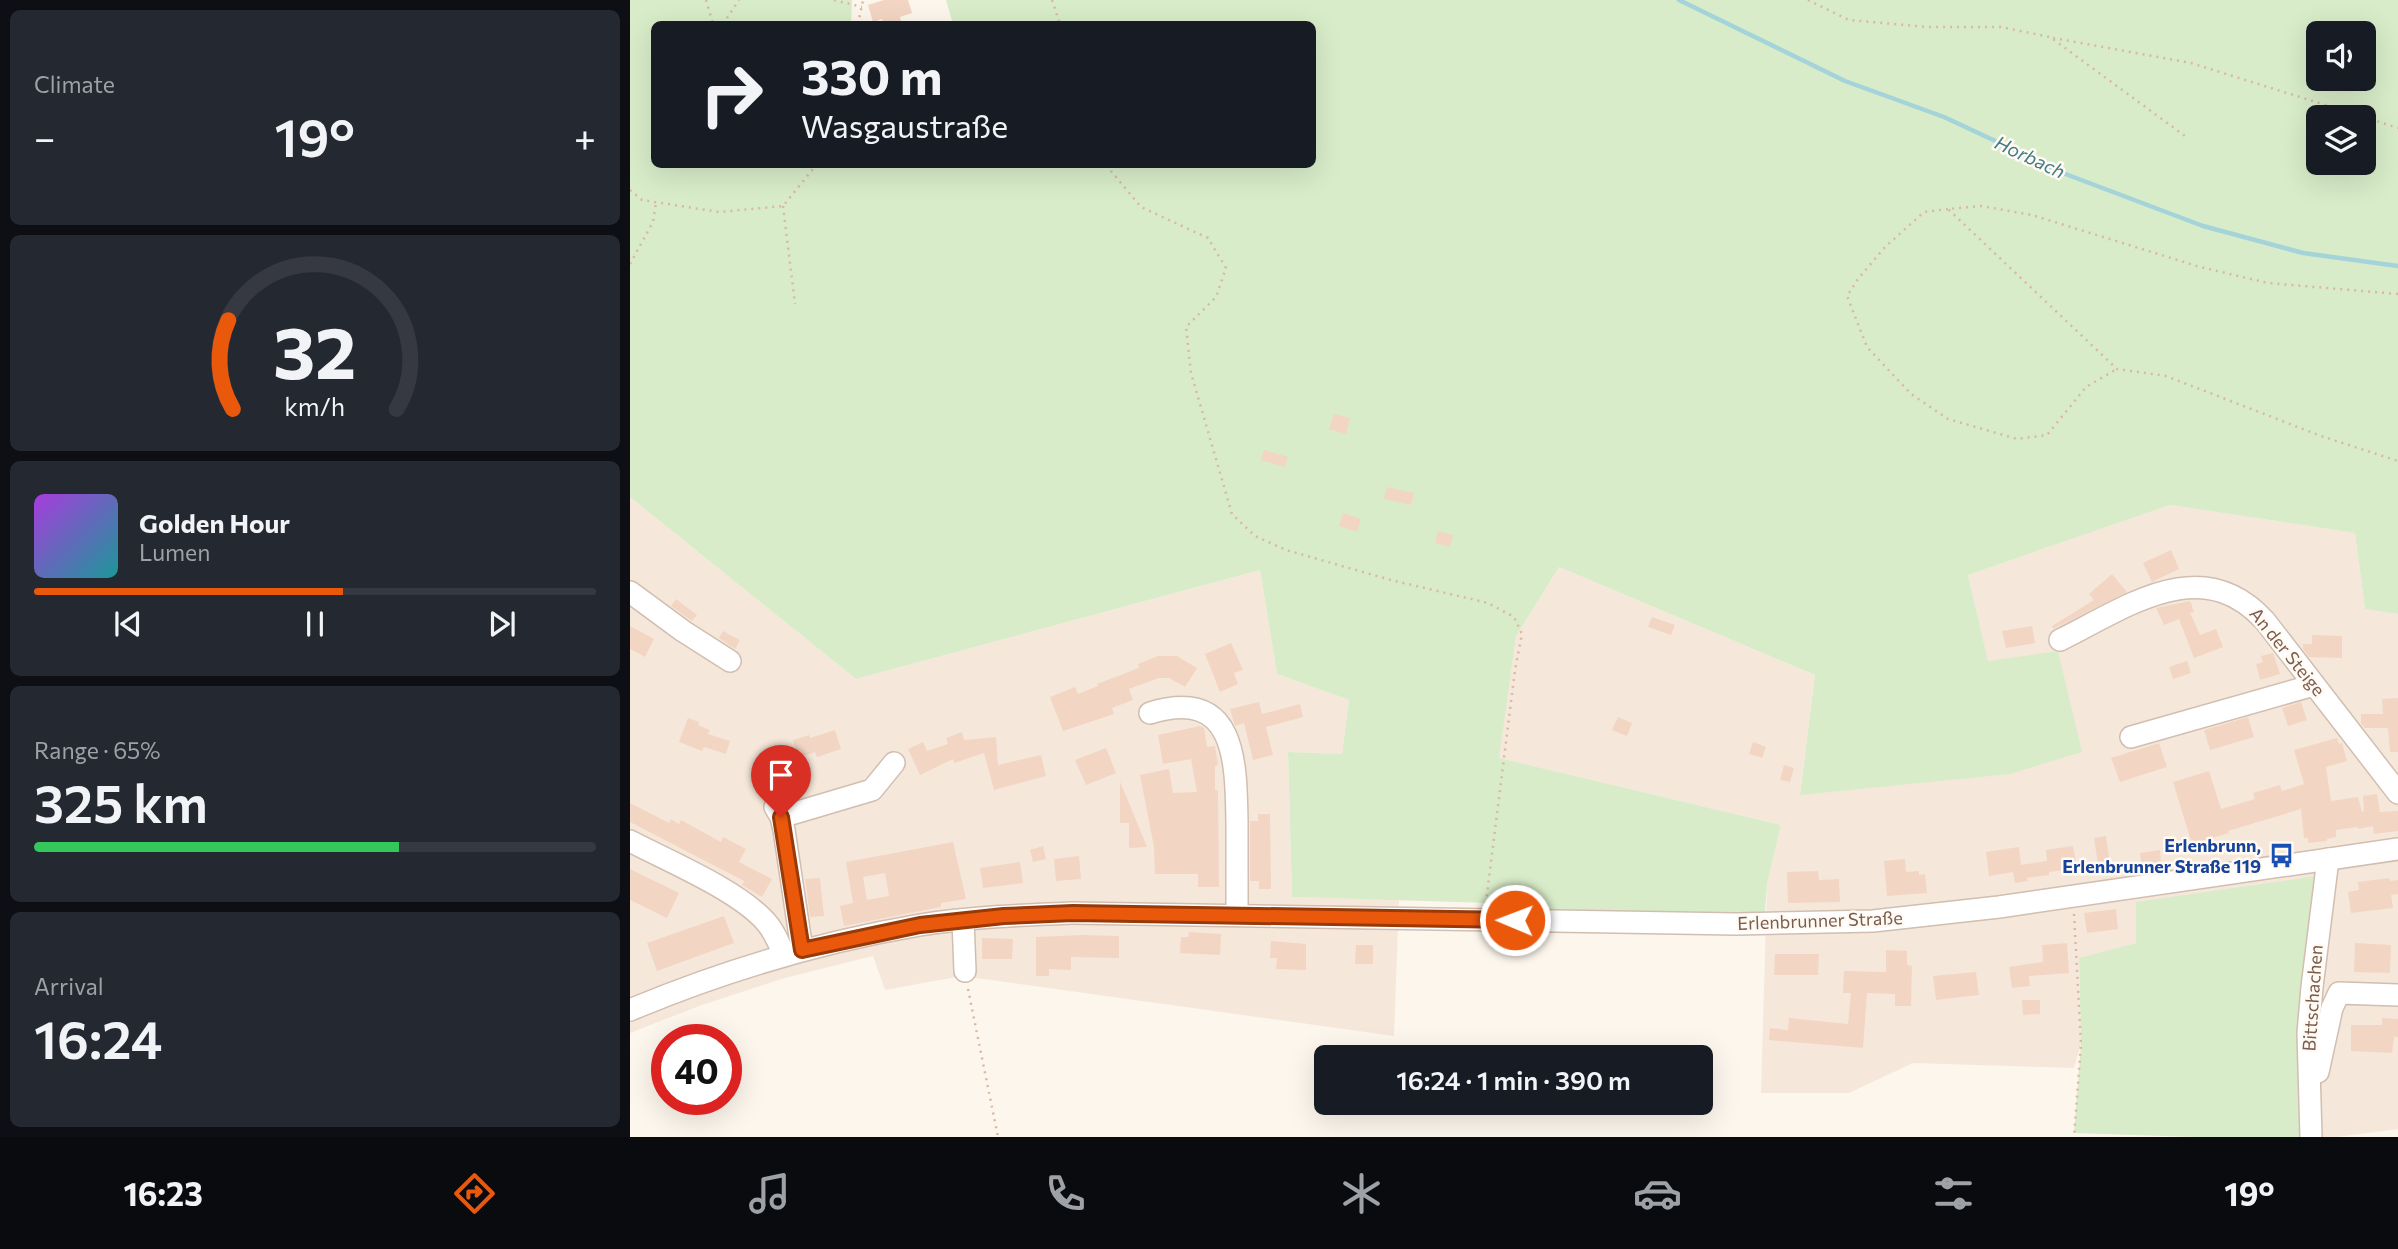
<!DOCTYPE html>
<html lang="en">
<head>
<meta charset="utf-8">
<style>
  body { margin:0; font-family:Commissioner,sans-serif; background:#242831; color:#f1f3f6; height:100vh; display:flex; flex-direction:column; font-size:26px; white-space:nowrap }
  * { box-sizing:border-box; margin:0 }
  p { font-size:23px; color:#9ea1a6 }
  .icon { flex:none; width:38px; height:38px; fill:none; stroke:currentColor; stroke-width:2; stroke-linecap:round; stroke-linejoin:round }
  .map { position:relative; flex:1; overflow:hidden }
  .side { display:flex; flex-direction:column; gap:10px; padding:10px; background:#0d0f14; width:630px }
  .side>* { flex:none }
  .banner { position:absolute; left:21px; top:21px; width:665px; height:147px; border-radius:10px; box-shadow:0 7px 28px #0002; background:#171b24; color:#f1f3f6; overflow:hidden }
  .fabs { position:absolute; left:1676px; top:21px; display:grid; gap:14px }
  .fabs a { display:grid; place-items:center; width:70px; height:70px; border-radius:10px; background:#171b24; box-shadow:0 7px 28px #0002; font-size:35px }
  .speed { position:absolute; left:21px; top:1024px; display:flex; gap:14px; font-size:35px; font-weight:700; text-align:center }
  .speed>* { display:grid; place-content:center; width:91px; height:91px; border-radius:50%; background:#171b24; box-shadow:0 7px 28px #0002; line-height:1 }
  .speed .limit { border:10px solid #d22; background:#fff; color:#111 }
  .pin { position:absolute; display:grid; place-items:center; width:60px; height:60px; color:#fff; margin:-72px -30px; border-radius:50% 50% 50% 0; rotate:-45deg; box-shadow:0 0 7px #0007 }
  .pin .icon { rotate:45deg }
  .me { position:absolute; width:77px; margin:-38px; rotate:271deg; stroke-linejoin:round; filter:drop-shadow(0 0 5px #0008) }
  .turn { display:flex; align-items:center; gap:24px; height:147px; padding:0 35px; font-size:32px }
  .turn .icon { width:91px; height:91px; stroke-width:2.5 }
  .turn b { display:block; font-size:49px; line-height:60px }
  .big { font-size:52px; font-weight:600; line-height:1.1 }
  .side .card { flex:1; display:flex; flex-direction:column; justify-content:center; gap:10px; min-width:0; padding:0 24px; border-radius:10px; background:#242831 }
  .side .dial { align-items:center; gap:0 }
  .dial svg { height:182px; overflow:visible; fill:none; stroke:#363941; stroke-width:7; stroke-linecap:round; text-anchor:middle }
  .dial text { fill:#f1f3f6; stroke:none }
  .song { display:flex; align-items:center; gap:21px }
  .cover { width:84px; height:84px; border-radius:10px; background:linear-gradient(135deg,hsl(280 70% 55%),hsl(180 70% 35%)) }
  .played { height:7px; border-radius:4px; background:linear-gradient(90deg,#ea580c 55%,#363941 55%) }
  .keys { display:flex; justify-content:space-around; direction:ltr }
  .heat { display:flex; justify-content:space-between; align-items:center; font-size:38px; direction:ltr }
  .charge { height:10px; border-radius:5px; background:linear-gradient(90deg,#34c759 65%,#363941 0) }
  .trip { position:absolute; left:684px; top:1045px; width:399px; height:70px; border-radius:10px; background:#171b24; box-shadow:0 7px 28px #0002; font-weight:600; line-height:70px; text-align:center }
  .tab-bar { display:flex; height:112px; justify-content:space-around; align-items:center; background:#090b0e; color:#9ea1a6 }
  .tab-bar .icon { width:49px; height:49px }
  .tab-bar .selected { color:#ea580c }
  .tab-bar b { font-size:32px; color:#f1f3f6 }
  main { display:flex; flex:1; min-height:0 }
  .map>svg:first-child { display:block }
</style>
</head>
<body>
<main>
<section class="side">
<div class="card"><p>Climate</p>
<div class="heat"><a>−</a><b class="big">19°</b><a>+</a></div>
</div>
<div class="card dial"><svg viewBox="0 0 100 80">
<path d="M14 69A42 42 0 1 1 86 69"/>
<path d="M14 69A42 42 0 0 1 12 30" stroke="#ea580c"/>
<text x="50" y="56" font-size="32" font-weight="700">32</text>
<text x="50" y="72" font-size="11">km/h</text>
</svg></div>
<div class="card">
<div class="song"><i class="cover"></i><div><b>Golden Hour</b><p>Lumen</p></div></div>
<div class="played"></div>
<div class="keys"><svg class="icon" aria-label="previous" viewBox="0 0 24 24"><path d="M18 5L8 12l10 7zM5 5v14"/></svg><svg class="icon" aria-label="pause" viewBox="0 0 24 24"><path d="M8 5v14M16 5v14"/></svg><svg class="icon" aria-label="next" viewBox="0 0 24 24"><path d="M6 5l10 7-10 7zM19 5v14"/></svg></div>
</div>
<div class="card"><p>Range · 65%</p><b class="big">325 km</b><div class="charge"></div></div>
<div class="card"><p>Arrival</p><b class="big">16:24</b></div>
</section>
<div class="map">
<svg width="1768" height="1137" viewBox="0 0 1768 1137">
  <rect width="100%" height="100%" fill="#fdf6ec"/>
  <g fill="#f5e8da">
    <path d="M0 497 226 679 630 570 647 674 719 700 712 754 658 752 662 897 769 900 764 1036 332 976 255 990 243 956 155 978 69 1006 0 1033Z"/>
    <path d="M1540 505 1725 533 1735 609 1768 614V1129L1707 1137H1675L1506 943 1449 959 1451 1044 1444 1068 1283 1063 1219 1093H1131L1137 884 1151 825 868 758 886 636 929 567 1185 675 1170 794 1358 662 1338 575Z"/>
  </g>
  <g fill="#d8ecc9" fill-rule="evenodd">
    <path d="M0 0H222L221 24H24V164H682V24H323L316 0H1768V614L1735 609 1725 533 1540 505 1338 575 1358 661 1428 651 1452 752 1380 774 1170 795 1185 675 929 567 886 636 869 758 1151 825 1137 884 1135 912 859 911 860 903 662 897 658 752 712 754 719 700 647 674 630 570 226 679 0 497ZM1689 33H1734V79H1689ZM1689 117H1734V163H1689Z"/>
    <path d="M1687 876 1675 1137H1564L1444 1133 1451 1044 1449 958 1506 943V902Z"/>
  </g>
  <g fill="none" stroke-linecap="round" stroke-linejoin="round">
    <path stroke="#a5d3da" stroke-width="4.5" d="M1049 0 1215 81 1314 117 1438 175 1573 226 1673 253 1768 266"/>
  </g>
  <g fill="#f3d5c3" fill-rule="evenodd">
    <path d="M254 0H278L282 13 270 17 272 24H254L252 19 243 22 238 5Z"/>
    <path d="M704 414 720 418 716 434 699 429Z"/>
    <path d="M634 450 658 457 655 467 631 460Z"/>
    <path d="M757 487 784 493 781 505 754 499Z"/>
    <path d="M713 513 731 519 727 532 709 526Z"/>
    <path d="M808 531 823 535 820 547 805 543Z"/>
    <path d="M1541 550 1549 569 1522 582 1513 563Z"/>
    <path d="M1482 574 1497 592 1423 629 1422 626 1464 600 1459 594Z"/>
    <path d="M46 599 67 615 62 621 41 606Z"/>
    <path d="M1560 601 1564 612 1560 613 1570 635 1586 629 1593 647 1564 658 1549 619 1534 625 1526 608Z"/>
    <path d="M1022 617 1045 625 1041 635 1018 627Z"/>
    <path d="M0 626 24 639 15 657 0 649Z"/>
    <path d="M1402 626 1405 643 1376 648 1372 631Z"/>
    <path d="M93 631 110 640 105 649 89 638Z"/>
    <path d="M1682 635 1712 636V658L1679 657 1673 649V644H1682Z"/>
    <path d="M601 643 613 670 604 673 608 684 590 692 575 654Z"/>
    <path d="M1643 653 1650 674 1630 680 1626 664 1633 662 1631 656Z"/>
    <path d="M528 656H547L567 668 555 687 539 678H529L499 689 503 700 482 708 484 714 433 731 420 697 445 687 448 694 468 686 467 684 509 668 508 664Z"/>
    <path d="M1557 661 1561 673 1543 679 1539 667Z"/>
    <path d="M1768 698V752H1760L1758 728H1735L1731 724V714H1753L1752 699Z"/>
    <path d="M629 702 632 714 670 704 673 717 636 727 643 755 623 760 614 723 605 726 600 709Z"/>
    <path d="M1671 702 1677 720 1658 726 1652 708Z"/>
    <path d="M988 717 1002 723 997 736 982 730Z"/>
    <path d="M1618 717 1624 737 1580 750 1574 730Z"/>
    <path d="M58 718 69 722 68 725 80 730 78 734 100 741 96 754 74 747 72 751 49 742Z"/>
    <path d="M570 726 574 728 577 747 585 746 588 765 585 766V790H588L589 887H568V874H525L524 847 510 775 539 769 543 793 567 792 561 759 533 764 528 735Z"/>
    <path d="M205 730 211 749 187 757 185 752 168 758 163 740 179 735 180 738Z"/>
    <path d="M332 732 334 740 366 737 368 765 411 755 416 776 364 790 354 753 324 763 323 759 290 775 278 749 293 742 297 751 318 744 316 738Z"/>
    <path d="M1707 738 1709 744 1712 743 1717 761 1696 767 1701 801 1728 797 1732 812 1734 811 1733 796 1747 794 1750 812 1768 811V831L1744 834 1743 826 1728 829V827L1706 830V837L1697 839V841L1678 843V838H1674L1671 809 1598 831 1599 833 1562 844 1543 782 1579 771 1591 809 1625 799 1623 793 1650 785 1652 791 1674 784 1664 750Z"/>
    <path d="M1123 742 1136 747 1132 758 1119 754Z"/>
    <path d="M1529 743 1537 767 1490 782 1481 758Z"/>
    <path d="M476 748 486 773 456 785 445 760Z"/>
    <path d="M1154 765 1164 768 1160 782 1150 780Z"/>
    <path d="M490 782 499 803 517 847 499 848V823H490Z"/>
    <path d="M0 803 39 823 41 819 49 824 51 820 91 842 93 837 116 849 109 862 142 879 132 897 112 885 114 881 0 822Z"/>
    <path d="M628 814H640L641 889H629V881H620V821H628Z"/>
    <path d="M1476 836 1481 871 1469 872 1464 838Z"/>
    <path d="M323 842 336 899 311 903V907L214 926 210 906 223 903 216 862ZM255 873 259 896 237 900 233 877Z"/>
    <path d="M413 846 416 859 403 862 400 850Z"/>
    <path d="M1443 846 1447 868 1419 872V875L1397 878 1398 881 1385 883 1383 872 1359 876 1356 852 1389 847 1391 865 1417 861 1416 850Z"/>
    <path d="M1530 850 1531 864 1512 866 1510 853Z"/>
    <path d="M449 856 451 879 426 881 424 859Z"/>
    <path d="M1275 859 1276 872 1289 871V875L1295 874 1297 893 1257 896 1254 861Z"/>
    <path d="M390 862 393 883 353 888 350 868Z"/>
    <path d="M0 869 49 893 37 918 0 900Z"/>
    <path d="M1188 871 1189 880 1209 879 1210 902 1158 903 1157 872Z"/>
    <path d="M190 878 194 916 180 917 175 879Z"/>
    <path d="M1759 878 1760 881 1768 880V894L1761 895 1763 908 1721 913 1718 892 1729 890 1728 882Z"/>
    <path d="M1486 909 1488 929 1457 933 1454 913Z"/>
    <path d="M94 916 104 943 27 971 17 943Z"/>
    <path d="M559 932 591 934 590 955 550 953 551 937H558Z"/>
    <path d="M451 935 489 936V958L441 957V970L419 969V976H406V937Z"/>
    <path d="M352 938 383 939 382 959H352Z"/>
    <path d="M641 941 676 944V970L646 969 647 958H640Z"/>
    <path d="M1437 943 1439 973 1399 976 1400 986 1382 988 1379 967 1413 962 1412 945Z"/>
    <path d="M1725 943 1761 945 1760 973 1724 972Z"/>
    <path d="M726 945H743V964H725Z"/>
    <path d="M1256 950 1277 951V965L1282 966 1281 1006H1265V994L1237 993 1233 1048 1139 1040 1140 1028 1158 1030 1159 1018 1218 1024 1221 993H1213L1214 971 1256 972Z"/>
    <path d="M1145 954H1189L1188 975H1144Z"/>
    <path d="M1346 972 1349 995 1306 1000 1303 976Z"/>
    <path d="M1392 1000H1410V1014L1393 1015Z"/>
    <path d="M1752 1018 1768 1019V1037H1764L1762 1053 1721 1051V1025H1752Z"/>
  </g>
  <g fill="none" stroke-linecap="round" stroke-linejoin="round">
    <defs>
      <g id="minor">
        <path d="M0 592 53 631 100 661"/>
        <path d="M1430 640C1497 607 1572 551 1635 621L1768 793"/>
        <path d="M520 713C606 687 606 760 607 823 607 853 607 884 607 914"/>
        <path d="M1501 737 1684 685"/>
        <path d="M145 807 151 817 154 830 172 950"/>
        <path d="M151 817 242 790 264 763"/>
        <path d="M0 841C38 861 108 890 136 922 144 931 149 943 154 955"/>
        <path d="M333 920 335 971"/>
        <path d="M0 1010C93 971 190 942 290 925 340 917 392 915 443 913L1107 924 1243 921 1369 907 1768 849"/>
        <path d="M1688 1072 1702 1008 1709 993 1768 995"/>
        <path d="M1681 1137 1678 1033 1682 987 1698 859"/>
      </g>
    </defs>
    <use href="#minor" stroke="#d1beb0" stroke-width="24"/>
    <g stroke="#d9b8a5" stroke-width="2.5" stroke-dasharray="2 5" stroke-linecap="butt">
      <path d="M76 0 83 24"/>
      <path d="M204 0 232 7"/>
      <path d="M422 0 430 24"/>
      <path d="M1178 0 1219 20 1297 27H1371L1420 37 1555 136"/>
      <path d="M93 24 109 0"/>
      <path d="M228 24 233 0"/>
      <path d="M1423 38 1561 63 1734 117"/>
      <path d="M1734 117 1768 128"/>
      <path d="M479 164 481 171 511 207 578 238 596 268 586 297 556 327 561 373 602 514 625 536 656 550 761 580 858 603 884 617 892 634 885 670 856 902"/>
      <path d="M0 190 12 200 89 212 153 206 187 164"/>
      <path d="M153 206 165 304"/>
      <path d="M1318 209 1294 212 1255 247 1228 279 1217 296 1237 347 1281 394 1318 419 1387 439 1417 435 1456 387 1487 369"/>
      <path d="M0 264 23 222 26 203"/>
      <path d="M1768 294 1638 283 1570 267 1402 215 1351 206 1318 209 1487 369 1536 376 1691 436 1768 461"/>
      <path d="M1444 914 1451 1044 1444 1137"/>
      <path d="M338 989 368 1137"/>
    </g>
    <use href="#minor" stroke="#fff" stroke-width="21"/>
  </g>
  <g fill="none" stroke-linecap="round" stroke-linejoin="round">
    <defs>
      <path id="route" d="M151 817 172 950 290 925 374 916 443 913 885 920"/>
    </defs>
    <use href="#route" stroke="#983908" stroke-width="18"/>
    <use href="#route" stroke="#ea580c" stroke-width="12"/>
  </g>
  <defs>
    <symbol id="bus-bare" viewBox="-9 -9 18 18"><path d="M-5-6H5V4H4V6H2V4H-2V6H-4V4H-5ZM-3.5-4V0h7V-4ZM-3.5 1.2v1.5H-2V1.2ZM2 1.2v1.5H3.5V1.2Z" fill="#1a4fb4" stroke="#fffaf3" stroke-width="2.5" paint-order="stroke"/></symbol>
  </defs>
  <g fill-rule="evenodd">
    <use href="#bus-bare" x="1634" y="838" width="35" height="35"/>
  </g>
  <g text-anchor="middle" stroke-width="5" stroke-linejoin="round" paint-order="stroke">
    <g font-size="18" fill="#7a5c4d" stroke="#fffaf3">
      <text transform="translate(1657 652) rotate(51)" y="6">An der Steige</text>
      <text transform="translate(1190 921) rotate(-2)" y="6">Erlenbrunner Straße</text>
      <text transform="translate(1683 998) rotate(-86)" y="6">Bittschachen</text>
    </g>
    <g font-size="18" font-weight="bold" fill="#164399" stroke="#fffaf3" text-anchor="end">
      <text x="1631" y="852">Erlenbrunn,<tspan x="1631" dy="21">Erlenbrunner Straße 119</tspan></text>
    </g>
    <g font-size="19" font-style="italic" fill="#437c86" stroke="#fffaf3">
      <text transform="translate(1400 157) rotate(25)" y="7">Horbach</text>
    </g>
  </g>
</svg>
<div class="fabs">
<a><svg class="icon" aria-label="sound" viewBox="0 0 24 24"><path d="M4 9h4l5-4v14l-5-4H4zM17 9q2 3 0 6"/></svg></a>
<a><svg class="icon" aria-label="layers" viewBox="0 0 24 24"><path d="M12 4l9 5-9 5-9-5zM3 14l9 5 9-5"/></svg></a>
</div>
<div class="speed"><div class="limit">40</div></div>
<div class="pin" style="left:151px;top:817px;background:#d93025"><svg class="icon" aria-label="arrive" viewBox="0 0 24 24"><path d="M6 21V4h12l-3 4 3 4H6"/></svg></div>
<svg class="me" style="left:885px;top:920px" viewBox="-20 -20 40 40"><circle r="17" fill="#ea580c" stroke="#fff" stroke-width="3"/><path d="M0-11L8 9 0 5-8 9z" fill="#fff"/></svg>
<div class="trip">16:24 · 1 min · 390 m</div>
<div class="banner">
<div class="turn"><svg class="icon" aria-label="right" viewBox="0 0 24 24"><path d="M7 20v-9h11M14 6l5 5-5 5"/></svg><div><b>330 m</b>Wasgaustraße</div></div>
</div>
</div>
</main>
<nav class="tab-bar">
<b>16:23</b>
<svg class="icon selected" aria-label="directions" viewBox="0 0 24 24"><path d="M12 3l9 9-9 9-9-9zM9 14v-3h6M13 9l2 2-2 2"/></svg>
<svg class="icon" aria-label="music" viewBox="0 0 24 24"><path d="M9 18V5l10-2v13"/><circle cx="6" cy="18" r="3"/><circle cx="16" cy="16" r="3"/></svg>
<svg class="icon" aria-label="phone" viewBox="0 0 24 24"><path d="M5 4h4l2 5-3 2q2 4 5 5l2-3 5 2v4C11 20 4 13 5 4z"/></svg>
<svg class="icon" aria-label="climate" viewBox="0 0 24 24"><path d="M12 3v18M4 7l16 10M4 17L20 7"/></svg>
<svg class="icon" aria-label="car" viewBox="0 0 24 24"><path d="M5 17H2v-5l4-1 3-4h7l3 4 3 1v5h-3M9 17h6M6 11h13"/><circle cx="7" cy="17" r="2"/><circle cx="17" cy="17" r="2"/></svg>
<svg class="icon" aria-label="filters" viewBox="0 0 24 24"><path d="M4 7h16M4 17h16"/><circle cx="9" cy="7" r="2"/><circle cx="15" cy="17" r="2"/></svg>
<b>19°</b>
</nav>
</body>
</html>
